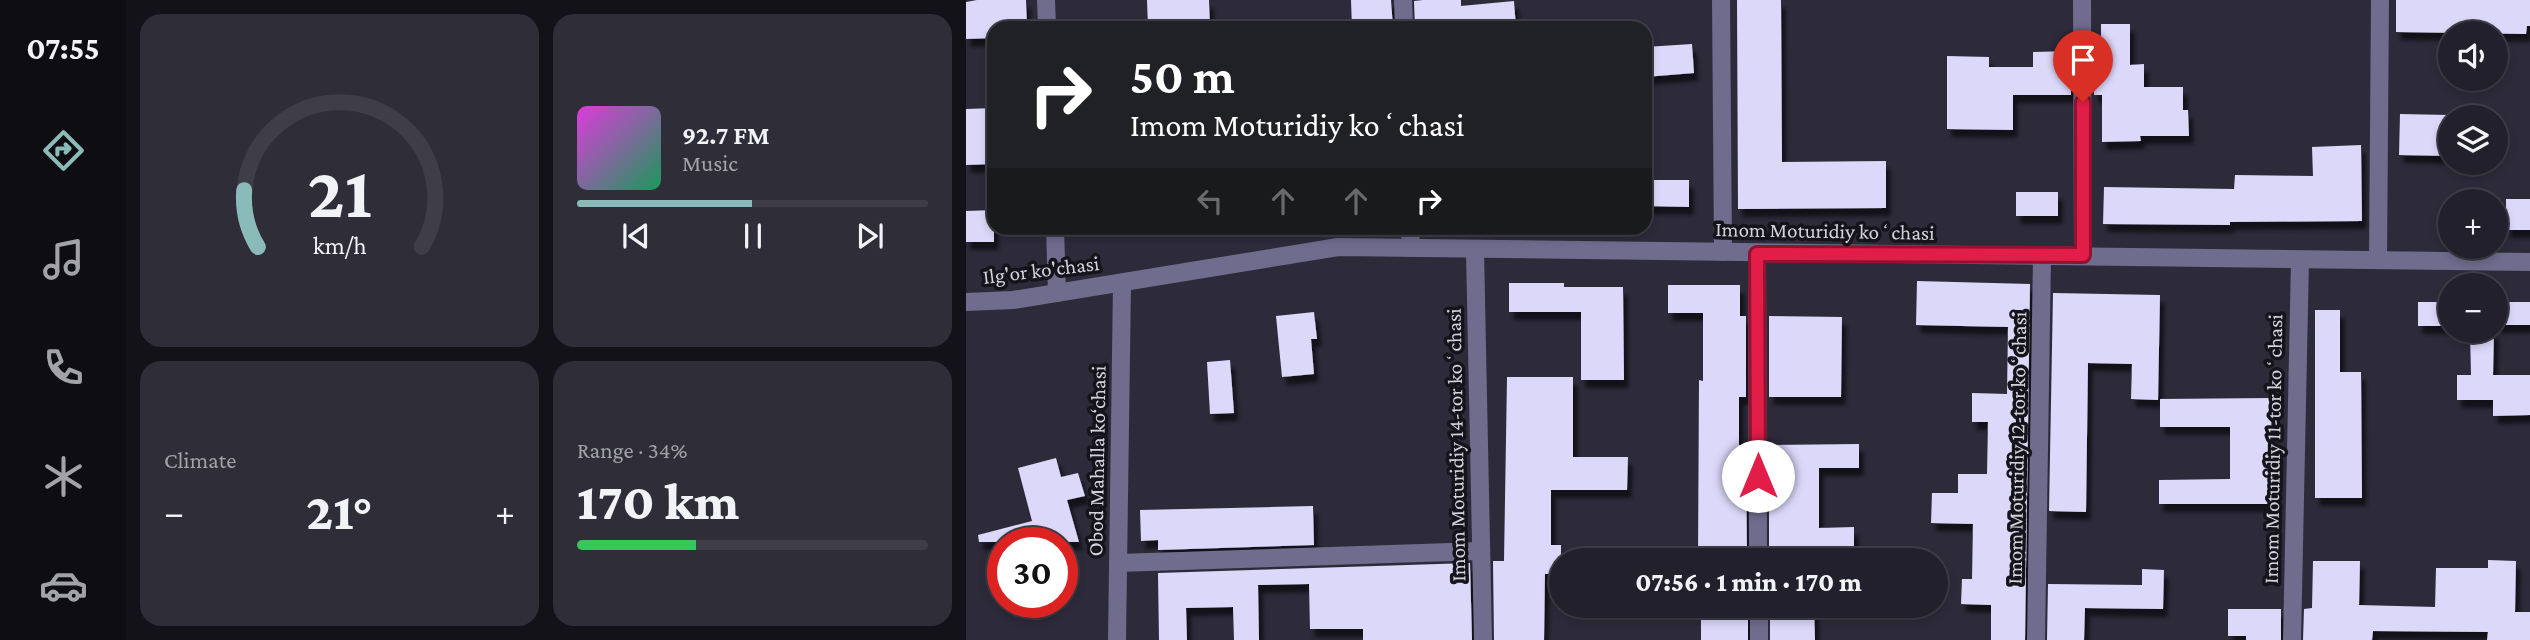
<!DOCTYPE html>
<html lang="en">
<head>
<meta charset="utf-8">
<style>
  body { margin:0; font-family:"Crimson Pro",serif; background:#2e2d38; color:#f1f3f6; height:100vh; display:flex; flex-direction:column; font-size:26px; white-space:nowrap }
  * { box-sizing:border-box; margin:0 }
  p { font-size:23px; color:#a2a3a9 }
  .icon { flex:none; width:38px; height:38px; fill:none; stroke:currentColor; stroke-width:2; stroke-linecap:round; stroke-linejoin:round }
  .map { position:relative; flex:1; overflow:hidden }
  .sheet { display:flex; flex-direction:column; gap:14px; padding:14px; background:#131218; width:840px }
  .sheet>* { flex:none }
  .guide { position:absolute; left:21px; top:21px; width:665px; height:214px; border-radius:21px; box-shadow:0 4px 10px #0003,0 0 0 2px #3f3e48; background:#202124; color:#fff; overflow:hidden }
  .controls { position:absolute; left:1472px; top:21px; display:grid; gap:14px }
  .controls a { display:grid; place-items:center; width:70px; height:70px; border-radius:50%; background:#22202c; box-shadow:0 4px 10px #0003,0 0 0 2px #3f3e48; font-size:35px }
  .speed { position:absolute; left:21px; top:527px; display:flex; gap:14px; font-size:35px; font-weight:700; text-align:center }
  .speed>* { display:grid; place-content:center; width:91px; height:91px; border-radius:50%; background:#22202c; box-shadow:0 4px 10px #0003,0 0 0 2px #3f3e48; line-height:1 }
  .speed .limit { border:10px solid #d22; background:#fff; color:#111 }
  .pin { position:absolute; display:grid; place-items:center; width:60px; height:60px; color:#fff; margin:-72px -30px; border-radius:50% 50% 50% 0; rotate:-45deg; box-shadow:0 0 7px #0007 }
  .pin .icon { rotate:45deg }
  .me { position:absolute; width:77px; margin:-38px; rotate:0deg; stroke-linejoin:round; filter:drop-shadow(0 0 5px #0008) }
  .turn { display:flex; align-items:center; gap:24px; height:147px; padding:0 28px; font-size:32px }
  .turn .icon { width:91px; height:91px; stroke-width:2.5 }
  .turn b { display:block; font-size:49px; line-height:60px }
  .lanes { display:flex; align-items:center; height:66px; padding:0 28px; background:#0003; justify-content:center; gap:35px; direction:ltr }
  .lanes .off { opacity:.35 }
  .big { font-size:52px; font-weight:800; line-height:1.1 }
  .sheet .card { flex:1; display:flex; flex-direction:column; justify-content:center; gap:10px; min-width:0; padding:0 24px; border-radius:21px; background:#2e2d38 }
  .sheet .dial { align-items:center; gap:0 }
  .dial svg { height:182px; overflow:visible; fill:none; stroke:#3f3e48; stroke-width:7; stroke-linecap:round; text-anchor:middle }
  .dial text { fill:#f1f3f6; stroke:none }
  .song { display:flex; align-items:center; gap:21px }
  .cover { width:84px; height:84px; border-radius:10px; background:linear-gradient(135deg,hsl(300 70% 55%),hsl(150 70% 35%)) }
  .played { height:7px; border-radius:4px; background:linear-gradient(90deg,#8bbbb9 50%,#3f3e48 50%) }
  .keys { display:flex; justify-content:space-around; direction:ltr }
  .heat { display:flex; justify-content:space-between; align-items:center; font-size:38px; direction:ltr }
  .charge { height:10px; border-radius:5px; background:linear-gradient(90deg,#34c759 34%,#3f3e48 0) }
  .sheet .tiles { flex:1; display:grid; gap:14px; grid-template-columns:repeat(2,1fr) }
  .trip { position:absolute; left:583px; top:548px; width:399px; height:70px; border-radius:35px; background:#22202c; box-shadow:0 4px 10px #0003,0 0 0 2px #3f3e48; font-weight:800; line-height:70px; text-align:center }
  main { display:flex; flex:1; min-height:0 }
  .dock { display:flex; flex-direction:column; width:126px; justify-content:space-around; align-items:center; background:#0e0d12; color:#a2a3a9 }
  .dock .icon { width:49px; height:49px }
  .dock .active { color:#8bbbb9 }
  .dock b { font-size:32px; color:#f1f3f6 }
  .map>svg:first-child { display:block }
</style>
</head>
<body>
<main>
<nav class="dock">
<b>07:55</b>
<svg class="icon active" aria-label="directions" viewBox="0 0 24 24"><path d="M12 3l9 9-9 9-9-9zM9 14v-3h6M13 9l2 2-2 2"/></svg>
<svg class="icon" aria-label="music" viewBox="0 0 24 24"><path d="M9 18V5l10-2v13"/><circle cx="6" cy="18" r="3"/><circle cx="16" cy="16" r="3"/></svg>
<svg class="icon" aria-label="phone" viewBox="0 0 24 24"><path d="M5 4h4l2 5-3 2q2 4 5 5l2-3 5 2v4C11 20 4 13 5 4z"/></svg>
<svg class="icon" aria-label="climate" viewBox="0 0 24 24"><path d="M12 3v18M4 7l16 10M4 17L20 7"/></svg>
<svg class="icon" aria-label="car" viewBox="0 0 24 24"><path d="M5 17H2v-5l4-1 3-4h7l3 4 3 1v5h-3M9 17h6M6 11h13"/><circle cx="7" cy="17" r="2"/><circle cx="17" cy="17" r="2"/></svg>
</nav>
<section class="sheet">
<div class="tiles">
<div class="card dial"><svg viewBox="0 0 100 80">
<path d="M14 69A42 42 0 1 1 86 69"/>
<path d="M14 69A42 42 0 0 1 8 44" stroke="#8bbbb9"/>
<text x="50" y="56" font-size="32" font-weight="700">21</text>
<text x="50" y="72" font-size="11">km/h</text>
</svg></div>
<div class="card">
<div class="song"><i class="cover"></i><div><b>92.7 FM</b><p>Music</p></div></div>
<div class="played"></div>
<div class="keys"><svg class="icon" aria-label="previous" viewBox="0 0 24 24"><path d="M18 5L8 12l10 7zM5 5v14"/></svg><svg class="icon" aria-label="pause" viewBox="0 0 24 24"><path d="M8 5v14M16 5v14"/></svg><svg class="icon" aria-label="next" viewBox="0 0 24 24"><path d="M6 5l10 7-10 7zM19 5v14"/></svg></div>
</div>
<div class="card"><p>Climate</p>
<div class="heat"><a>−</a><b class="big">21°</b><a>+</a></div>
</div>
<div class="card"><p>Range · 34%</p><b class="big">170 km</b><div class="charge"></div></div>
</div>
</section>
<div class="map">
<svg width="1564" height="640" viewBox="0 0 1564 640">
  <defs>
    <filter id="shadow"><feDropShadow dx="4.5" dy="8" stdDeviation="2" flood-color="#0009"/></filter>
  </defs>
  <rect width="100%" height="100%" fill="#2d2b3a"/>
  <g fill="#dbd8fa" filter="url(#shadow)">
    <path d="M11 0H60L61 28H28V38L0 39V2Z"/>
    <path d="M181 0H243L244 28H182Z"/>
    <path d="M385 0H425L427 28H386Z"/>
    <path d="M457 0H495V6L548 1 550 28H449L448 1Z"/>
    <path d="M771 0H815L816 162 920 161V208L772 209Z"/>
    <path d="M1430 0H1564V26H1561L1560 34 1430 32Z"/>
    <path d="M1135 24H1164V65L1178 64V87H1217V110H1222L1223 136H1174L1175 141 1136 142V95H1128V51H1135Z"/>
    <path d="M726 44 728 73 679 77V47Z"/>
    <path d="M1105 51V95H1047V130L981 129V56L1023 57V67H1067V52Z"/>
    <path d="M28 108V164L0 165V109Z"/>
    <path d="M1434 114 1484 115V156L1433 155Z"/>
    <path d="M1395 145 1396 221 1264 222V225L1137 224 1138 187 1268 189 1269 175 1347 176 1346 147Z"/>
    <path d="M679 180H723V207L679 206Z"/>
    <rect x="1050" y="192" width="42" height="24"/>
    <rect x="1540" y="199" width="24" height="31"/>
    <path d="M28 210V242H0V211Z"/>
    <path d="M951 281 1064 284 1059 640H1025V605L995 604 996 579H1006L1007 524 965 523 966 493H992V474H1021L1022 422H1006V393L1041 394 1042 327 950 325Z"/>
    <path d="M543 283H598V287H657L658 380H615V312H543Z"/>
    <path d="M702 285H774V316H780V397H773V445H780L781 560H732L733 380 737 381V313H702Z"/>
    <path d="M1087 293 1194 295 1192 400 1165 399 1166 364 1122 363 1120 512 1083 511Z"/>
    <rect x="1452" y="302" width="32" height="24"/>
    <rect x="1530" y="302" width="34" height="23"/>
    <path d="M1349 310H1374V372H1395L1396 498H1349Z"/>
    <path d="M348 312 351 339H345L348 374 316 377 310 316Z"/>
    <path d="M803 316 876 317 875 397H803Z"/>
    <path d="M1504 331H1528L1527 375H1564V415L1527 416V400H1491V375H1505Z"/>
    <path d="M264 360 268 413 244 414 241 362Z"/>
    <path d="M541 377H607V457H662L661 490H585V545H595V574H579L578 640H528L527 561H538Z"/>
    <path d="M1305 398 1306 504H1193V480L1264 479V427H1194V399Z"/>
    <path d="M893 444V468H853V528L888 527V550H848V560H803V445Z"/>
    <path d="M90 458 95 477 112 473 119 496 101 500 113 542H13L12 535 66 521 52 468Z"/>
    <path d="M347 506 348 545 192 550V540L175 541 174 510Z"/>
    <path d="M1522 560 1550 561 1549 612H1564V640H1521L1522 632 1407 631 1406 640H1337L1338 609 1346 608 1347 561H1394L1393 605 1469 607 1470 568H1522Z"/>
    <path d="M504 563 506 640H397V629H344L343 584 292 585 293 640H268L267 607 220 608 221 640H193L192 573Z"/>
    <path d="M1176 569 1198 570 1197 609 1119 608 1118 640H1081L1082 584 1176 585Z"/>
    <rect x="735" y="606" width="47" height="34"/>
    <path d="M804 606H848L849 640H804Z"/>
    <path d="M1262 609H1315V640H1280V636H1262Z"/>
  </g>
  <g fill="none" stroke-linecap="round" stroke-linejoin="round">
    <g stroke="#706c8e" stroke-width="18">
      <path d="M80 0 81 28"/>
      <path d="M437 0 438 28"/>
      <path d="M755 0 757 252"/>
      <path d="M1116 0 1117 255"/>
      <path d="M89 228 91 293"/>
      <path d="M444 228 445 248"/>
      <path d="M509 250 517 640"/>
      <path d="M791 254 792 560"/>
      <path d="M1412 260 1414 0"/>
      <path d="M0 302 47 300 372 247 1564 262"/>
      <path d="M152 563 515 551"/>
      <path d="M793 606V640"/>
      <path d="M151 640 156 283"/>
      <path d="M1070 640 1076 256"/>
      <path d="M1326 640 1334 260"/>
    </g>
  </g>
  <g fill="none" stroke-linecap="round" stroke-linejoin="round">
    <defs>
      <path id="route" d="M792 476 791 254 1117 255V102"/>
    </defs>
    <use href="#route" stroke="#92132f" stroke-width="18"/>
    <use href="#route" stroke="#e11d48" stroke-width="12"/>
  </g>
  <g text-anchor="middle" stroke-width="7" stroke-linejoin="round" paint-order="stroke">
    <g font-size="21" fill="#d4d3dd" stroke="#15141b">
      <text transform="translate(859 231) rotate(1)" y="7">Imom Moturidiy koʻchasi</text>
      <text transform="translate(75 270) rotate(-7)" y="7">Ilg'or ko'chasi</text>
      <text transform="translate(490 445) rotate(-91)" y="7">Imom Moturidiy 14-tor koʻchasi</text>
      <text transform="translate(1051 448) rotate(-89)" y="7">Imom Moturidiy 12-tor koʻchasi</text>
      <text transform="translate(1307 449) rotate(-89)" y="7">Imom Moturidiy 11-tor koʻchasi</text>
      <text transform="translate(131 461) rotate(-89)" y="7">Obod Mahalla ko‘chasi</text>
    </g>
  </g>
</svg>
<div class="controls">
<a><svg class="icon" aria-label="sound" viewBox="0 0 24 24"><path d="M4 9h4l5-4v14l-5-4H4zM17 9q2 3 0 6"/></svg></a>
<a><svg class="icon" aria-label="layers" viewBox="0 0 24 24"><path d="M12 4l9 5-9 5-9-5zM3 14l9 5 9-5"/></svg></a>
<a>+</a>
<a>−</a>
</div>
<div class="speed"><div class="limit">30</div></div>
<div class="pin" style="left:1117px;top:102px;background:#d93025"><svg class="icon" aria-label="arrive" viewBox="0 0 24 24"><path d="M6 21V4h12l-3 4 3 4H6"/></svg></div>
<svg class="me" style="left:792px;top:476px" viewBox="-20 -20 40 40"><circle r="19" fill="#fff"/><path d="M0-13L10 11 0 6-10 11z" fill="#e11d48"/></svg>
<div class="trip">07:56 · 1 min · 170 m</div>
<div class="guide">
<div class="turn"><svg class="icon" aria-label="right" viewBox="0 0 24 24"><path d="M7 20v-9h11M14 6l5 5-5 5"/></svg><div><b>50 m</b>Imom Moturidiy koʻchasi</div></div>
<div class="lanes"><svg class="icon off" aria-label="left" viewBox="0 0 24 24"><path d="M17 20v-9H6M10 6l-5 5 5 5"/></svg><svg class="icon off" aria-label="ahead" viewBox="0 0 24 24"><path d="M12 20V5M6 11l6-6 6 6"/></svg><svg class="icon off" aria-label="ahead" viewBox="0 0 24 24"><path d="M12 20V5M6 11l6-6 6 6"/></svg><svg class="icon" aria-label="right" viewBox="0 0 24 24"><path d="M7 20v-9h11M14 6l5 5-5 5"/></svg></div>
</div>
</div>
</main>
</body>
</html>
